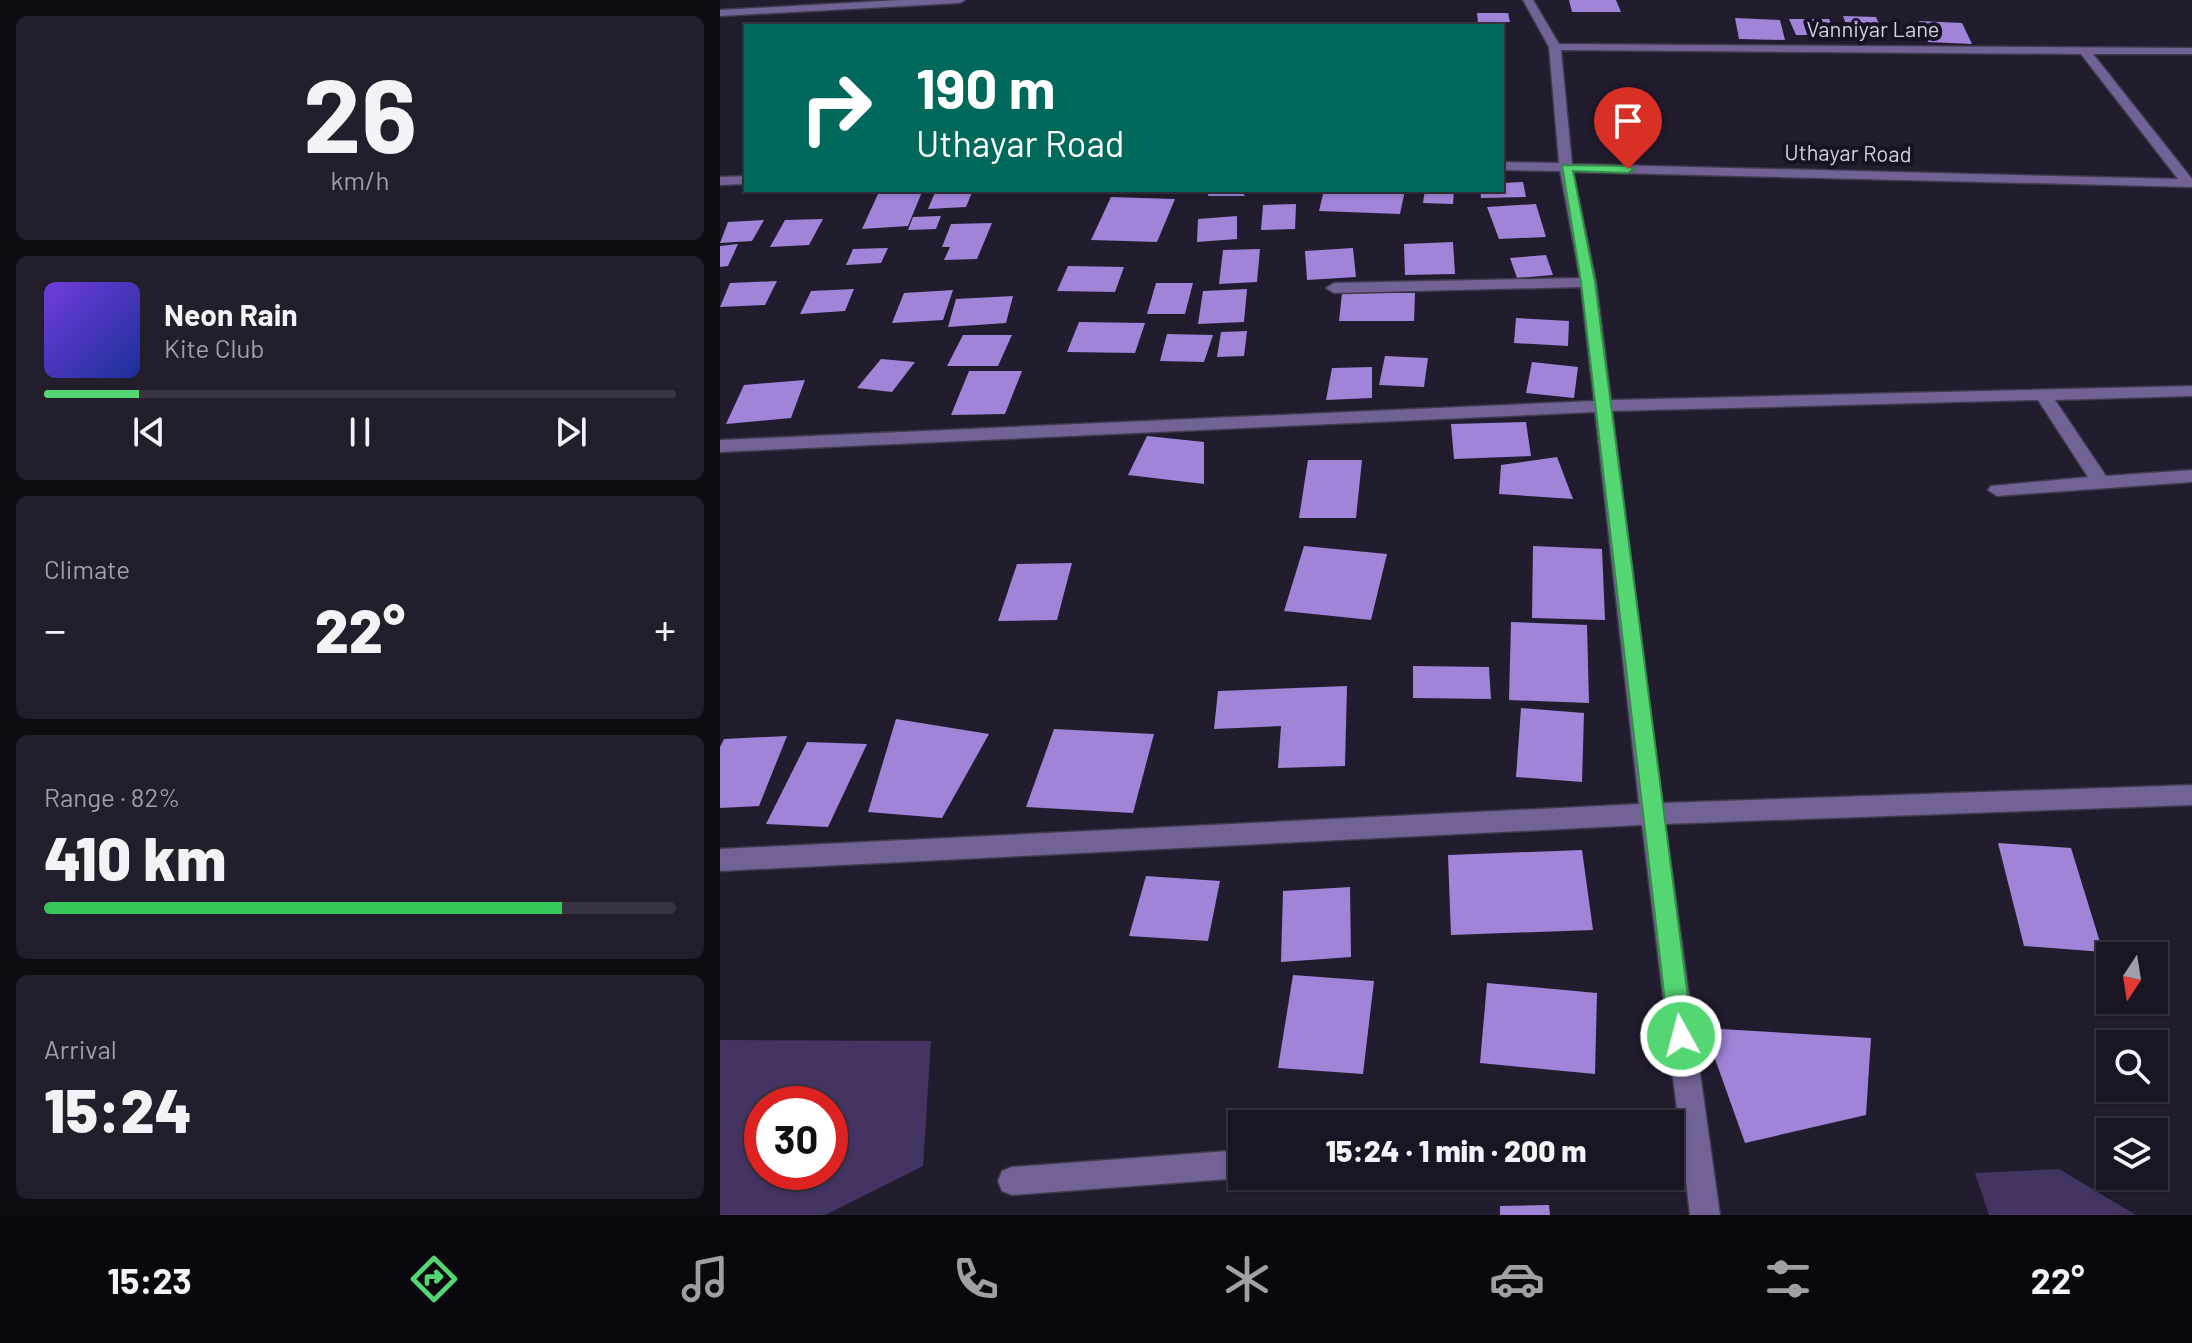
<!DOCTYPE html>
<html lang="en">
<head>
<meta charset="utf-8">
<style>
  body { margin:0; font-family:Barlow,sans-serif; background:#231e2b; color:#f1f3f6; height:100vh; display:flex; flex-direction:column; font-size:30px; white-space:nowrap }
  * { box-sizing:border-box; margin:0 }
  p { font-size:26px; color:#9f9fa6 }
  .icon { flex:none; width:44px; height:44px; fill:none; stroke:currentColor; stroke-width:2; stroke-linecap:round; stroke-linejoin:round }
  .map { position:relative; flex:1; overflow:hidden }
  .sheet { display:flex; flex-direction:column; gap:16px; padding:16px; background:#0e0c13; width:720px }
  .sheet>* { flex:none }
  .hud { position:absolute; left:24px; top:24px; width:760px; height:168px; border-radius:0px; box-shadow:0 2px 6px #0004,0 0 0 2px #383441; background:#00695c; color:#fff; overflow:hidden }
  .needle { width:52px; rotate:192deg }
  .tools { position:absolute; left:1376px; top:942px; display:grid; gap:16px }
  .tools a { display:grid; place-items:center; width:72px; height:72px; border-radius:0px; background:#1a1523; box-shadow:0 2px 6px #0004,0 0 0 2px #383441; font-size:40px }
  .speed { position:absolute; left:24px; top:1086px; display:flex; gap:16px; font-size:40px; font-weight:700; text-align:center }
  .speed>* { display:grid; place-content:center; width:104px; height:104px; border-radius:50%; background:#1a1523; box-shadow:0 2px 6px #0004,0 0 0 2px #383441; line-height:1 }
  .speed .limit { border:12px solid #d22; background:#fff; color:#111 }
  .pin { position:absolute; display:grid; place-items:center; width:68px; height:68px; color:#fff; margin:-82px -34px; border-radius:50% 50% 50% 0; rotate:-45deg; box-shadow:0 0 8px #0007 }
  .pin .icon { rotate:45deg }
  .me { position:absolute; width:88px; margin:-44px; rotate:353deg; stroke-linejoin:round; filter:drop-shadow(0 0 6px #0008) }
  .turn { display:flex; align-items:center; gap:28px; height:168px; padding:0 40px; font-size:36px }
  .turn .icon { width:104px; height:104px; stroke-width:2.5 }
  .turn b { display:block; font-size:56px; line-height:68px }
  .big { font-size:60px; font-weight:800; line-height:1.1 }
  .sheet .widget { flex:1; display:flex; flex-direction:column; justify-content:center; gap:12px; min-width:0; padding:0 28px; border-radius:12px; background:#231e2b }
  .sheet .dial { align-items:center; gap:0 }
  .dial b { font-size:104px; line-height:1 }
  .song { display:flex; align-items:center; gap:24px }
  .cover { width:96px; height:96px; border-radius:12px; background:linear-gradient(135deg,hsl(260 70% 55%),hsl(230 70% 35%)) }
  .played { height:8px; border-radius:4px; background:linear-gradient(90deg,#54d672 15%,#383441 15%) }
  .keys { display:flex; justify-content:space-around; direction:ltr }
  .heat { display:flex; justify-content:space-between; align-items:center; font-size:44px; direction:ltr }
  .charge { height:12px; border-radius:6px; background:linear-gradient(90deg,#34c759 82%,#383441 0) }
  .trip { position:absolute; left:508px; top:1110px; width:456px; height:80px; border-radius:0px; background:#1a1523; box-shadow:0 2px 6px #0004,0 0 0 2px #383441; font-weight:800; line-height:80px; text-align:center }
  .tab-bar { display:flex; height:128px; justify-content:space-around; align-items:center; background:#0a080e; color:#9f9fa6 }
  .tab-bar .icon { width:56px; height:56px }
  .tab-bar .on { color:#54d672 }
  .tab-bar b { font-size:36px; color:#f1f3f6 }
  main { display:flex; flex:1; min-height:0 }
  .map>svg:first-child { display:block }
</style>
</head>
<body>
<main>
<section class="sheet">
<div class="widget dial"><b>26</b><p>km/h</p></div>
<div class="widget">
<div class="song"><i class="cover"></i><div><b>Neon Rain</b><p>Kite Club</p></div></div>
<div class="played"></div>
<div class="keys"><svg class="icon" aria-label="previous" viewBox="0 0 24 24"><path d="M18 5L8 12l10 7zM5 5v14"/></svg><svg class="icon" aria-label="pause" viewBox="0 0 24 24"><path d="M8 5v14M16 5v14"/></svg><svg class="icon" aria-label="next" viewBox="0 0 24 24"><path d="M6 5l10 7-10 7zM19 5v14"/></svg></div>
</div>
<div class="widget"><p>Climate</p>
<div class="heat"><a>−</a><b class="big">22°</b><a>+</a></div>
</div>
<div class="widget"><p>Range · 82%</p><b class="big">410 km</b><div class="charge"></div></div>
<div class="widget"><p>Arrival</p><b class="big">15:24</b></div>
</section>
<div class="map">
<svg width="1472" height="1215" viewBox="0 0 1472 1215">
  <rect width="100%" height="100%" fill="#221c2f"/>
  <g fill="#443462" fill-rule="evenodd">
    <path d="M0 1040 211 1041 203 1166 105 1215H0ZM42 1104H110V1172H42Z"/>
    <path d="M1339 1169 1416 1215H1269L1255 1173Z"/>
  </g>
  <g fill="#a084d7">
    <path d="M849 0H896L901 12H852Z"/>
    <path d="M757 13H788L790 22 758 23Z"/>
    <path d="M1123 16 1156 17 1164 36 1130 35Z"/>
    <path d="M1015 18 1060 20 1065 40 1019 39Z"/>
    <path d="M1069 19H1109L1117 35H1076Z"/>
    <path d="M1199 21 1242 23 1252 44 1208 42Z"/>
    <path d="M803 182 806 197 761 198 760 190H782V183Z"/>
    <path d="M216 190H253L246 207 208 209Z"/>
    <path d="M489 190H520L525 196H488Z"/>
    <path d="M604 190H685L680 214 599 211Z"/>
    <path d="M705 190H734L733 204 703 203Z"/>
    <path d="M202 192 188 226 142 229 158 194Z"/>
    <path d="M391 197 455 199 437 242 371 240Z"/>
    <path d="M576 204 575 229 541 230 543 205Z"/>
    <path d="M816 204 826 237 779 239 767 207Z"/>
    <path d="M221 216 216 229 188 230 193 217Z"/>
    <path d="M517 216V239L477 242 478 219Z"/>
    <path d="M103 219 89 245 50 247 65 220Z"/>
    <path d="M44 220 32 241 0 243 8 222Z"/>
    <path d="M272 223 257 259 224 260 230 247H222L231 224Z"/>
    <path d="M733 242 735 274 685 275 684 244Z"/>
    <path d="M18 244 8 266 0 267V246Z"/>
    <path d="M168 248 161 263 126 265 133 249Z"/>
    <path d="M633 248 636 277 587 280 585 251Z"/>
    <path d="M540 249 537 282 499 284 503 250Z"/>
    <path d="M826 255 833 275 797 278 790 258Z"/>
    <path d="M348 266 404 267 395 292 337 291Z"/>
    <path d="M57 281 45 305 0 307 10 283Z"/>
    <path d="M436 283H473L465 314H427Z"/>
    <path d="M134 289 125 311 80 314 91 291Z"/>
    <path d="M527 289 524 322 478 324 483 291Z"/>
    <path d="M233 290 223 320 172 323 184 293Z"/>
    <path d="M622 293H695L694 321H619Z"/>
    <path d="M293 296 286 323 228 327 236 299Z"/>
    <path d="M796 318 849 321 848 346 794 343Z"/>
    <path d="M359 322 425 323 415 353 347 352Z"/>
    <path d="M527 331 524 356 497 357 501 332Z"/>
    <path d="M447 334 493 335 484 362 440 361Z"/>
    <path d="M243 335H292L278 366H227Z"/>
    <path d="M665 356 708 358 704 387 659 385Z"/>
    <path d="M161 359 195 362 172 392 137 388Z"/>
    <path d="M812 362 858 367 854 398 806 393Z"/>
    <path d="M652 367V398L606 400 612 368Z"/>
    <path d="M249 371H302L285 414 231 415Z"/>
    <path d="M85 380 71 418 6 424 24 385Z"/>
    <path d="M806 422 811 456 734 459 731 424Z"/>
    <path d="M427 436 484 442V484L408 475Z"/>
    <path d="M837 457 853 499 779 494 781 465Z"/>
    <path d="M588 460H642L636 518H579Z"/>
    <path d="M584 546 667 554 651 620 564 611Z"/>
    <path d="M813 546 882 549 885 620 812 618Z"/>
    <path d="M352 563 337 620 278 621 297 564Z"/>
    <path d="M791 622 867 625 869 703 789 700Z"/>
    <path d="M693 666 769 667 771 699 693 698Z"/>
    <path d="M627 686 625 766 558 768 561 726 494 729 498 691Z"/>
    <path d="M801 708 864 713 862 782 796 777Z"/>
    <path d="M176 719 269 734 222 818 148 812Z"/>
    <path d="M334 729 434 734 413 813 306 807Z"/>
    <path d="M67 736 39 806 0 808V747L4 739Z"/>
    <path d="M87 742 147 744 108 827 46 824Z"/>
    <path d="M1278 843 1351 848 1383 952 1304 946Z"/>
    <path d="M862 850 873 930 731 935 728 855Z"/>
    <path d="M426 876 500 881 488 941 409 936Z"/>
    <path d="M630 887 631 957 561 962 563 891Z"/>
    <path d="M573 975 654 981 643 1074 558 1068Z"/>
    <path d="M767 983 877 993 875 1074 760 1063Z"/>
    <path d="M984 1028 1151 1038 1146 1115 1025 1143Z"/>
    <path d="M829 1205 830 1215H780V1206Z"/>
  </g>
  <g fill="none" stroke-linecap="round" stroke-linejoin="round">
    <defs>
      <g id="minor">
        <path d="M180 0H245L240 3 0 16V10Z"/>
        <path d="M803 0H813L839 44 1472 48V54H1373L1472 179V187L853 172 876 282 891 400 1472 386V396L1335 400 1386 476 1472 470V482L1277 496 1268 490 1271 486 1368 477 1318 400 892 411 942 803 1472 785V805L945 824 1000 1215H970L962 1146 950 1147V1124H940L958 1118 922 825 0 871V849L919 804 875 412 0 452V440L874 401 861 287 614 293 606 288 614 283 860 278 840 171 782 170V162L839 163 829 47ZM841 50 1361 54 1458 179 852 164Z"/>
        <path d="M26 176V184L0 185V177Z"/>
        <path d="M522 1150V1176H527L522 1178 292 1195 282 1191 278 1181 282 1171 292 1167Z"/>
      </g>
    </defs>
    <use href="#minor" stroke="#3e394b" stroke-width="3"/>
    <use href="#minor" fill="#726296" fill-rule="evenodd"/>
  </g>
  <path fill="#54d672" stroke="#378b4a" stroke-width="2" d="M842 165 908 166 914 169 908 173 853 171 875 282 973 1036 969 1045 961 1048 952 1045 949 1036 861 282Z"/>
  <g text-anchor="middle" stroke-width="8" stroke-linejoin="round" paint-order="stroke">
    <g font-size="22" fill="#d3cfdc" stroke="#181225">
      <text x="1153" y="37">Vanniyar Lane</text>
      <text transform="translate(1128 153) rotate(1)" y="8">Uthayar Road</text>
    </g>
  </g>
</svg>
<div class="tools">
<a><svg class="needle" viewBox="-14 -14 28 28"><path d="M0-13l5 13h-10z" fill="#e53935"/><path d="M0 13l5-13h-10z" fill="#9f9fa6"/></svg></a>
<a><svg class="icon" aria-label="search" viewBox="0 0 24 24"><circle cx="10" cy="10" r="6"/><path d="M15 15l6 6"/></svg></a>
<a><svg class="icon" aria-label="layers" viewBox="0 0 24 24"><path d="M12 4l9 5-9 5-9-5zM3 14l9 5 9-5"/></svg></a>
</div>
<div class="speed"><div class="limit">30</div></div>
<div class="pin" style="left:908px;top:169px;background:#d93025"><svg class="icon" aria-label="arrive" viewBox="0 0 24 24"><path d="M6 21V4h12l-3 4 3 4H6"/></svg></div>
<svg class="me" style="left:961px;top:1036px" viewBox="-20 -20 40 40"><circle r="17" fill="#54d672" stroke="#fff" stroke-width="3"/><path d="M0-11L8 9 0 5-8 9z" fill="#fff"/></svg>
<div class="trip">15:24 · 1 min · 200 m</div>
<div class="hud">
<div class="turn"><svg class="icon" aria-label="right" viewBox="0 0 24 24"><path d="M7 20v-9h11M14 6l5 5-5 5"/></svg><div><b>190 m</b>Uthayar Road</div></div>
</div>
</div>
</main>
<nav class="tab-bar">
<b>15:23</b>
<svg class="icon on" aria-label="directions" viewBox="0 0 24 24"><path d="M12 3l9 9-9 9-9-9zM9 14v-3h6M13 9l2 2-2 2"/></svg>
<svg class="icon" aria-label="music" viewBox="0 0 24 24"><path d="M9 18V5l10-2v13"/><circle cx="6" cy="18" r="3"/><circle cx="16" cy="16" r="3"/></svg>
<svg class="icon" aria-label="phone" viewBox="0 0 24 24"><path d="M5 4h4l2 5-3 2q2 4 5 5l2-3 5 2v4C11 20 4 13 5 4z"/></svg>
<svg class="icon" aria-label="climate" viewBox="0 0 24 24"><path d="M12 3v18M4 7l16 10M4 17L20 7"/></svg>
<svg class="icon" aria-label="car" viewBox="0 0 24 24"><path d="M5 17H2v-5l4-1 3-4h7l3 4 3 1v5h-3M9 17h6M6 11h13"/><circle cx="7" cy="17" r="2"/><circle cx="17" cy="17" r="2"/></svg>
<svg class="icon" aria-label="filters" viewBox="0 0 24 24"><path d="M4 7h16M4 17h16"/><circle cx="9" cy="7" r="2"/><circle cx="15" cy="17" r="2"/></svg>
<b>22°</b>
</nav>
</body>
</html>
